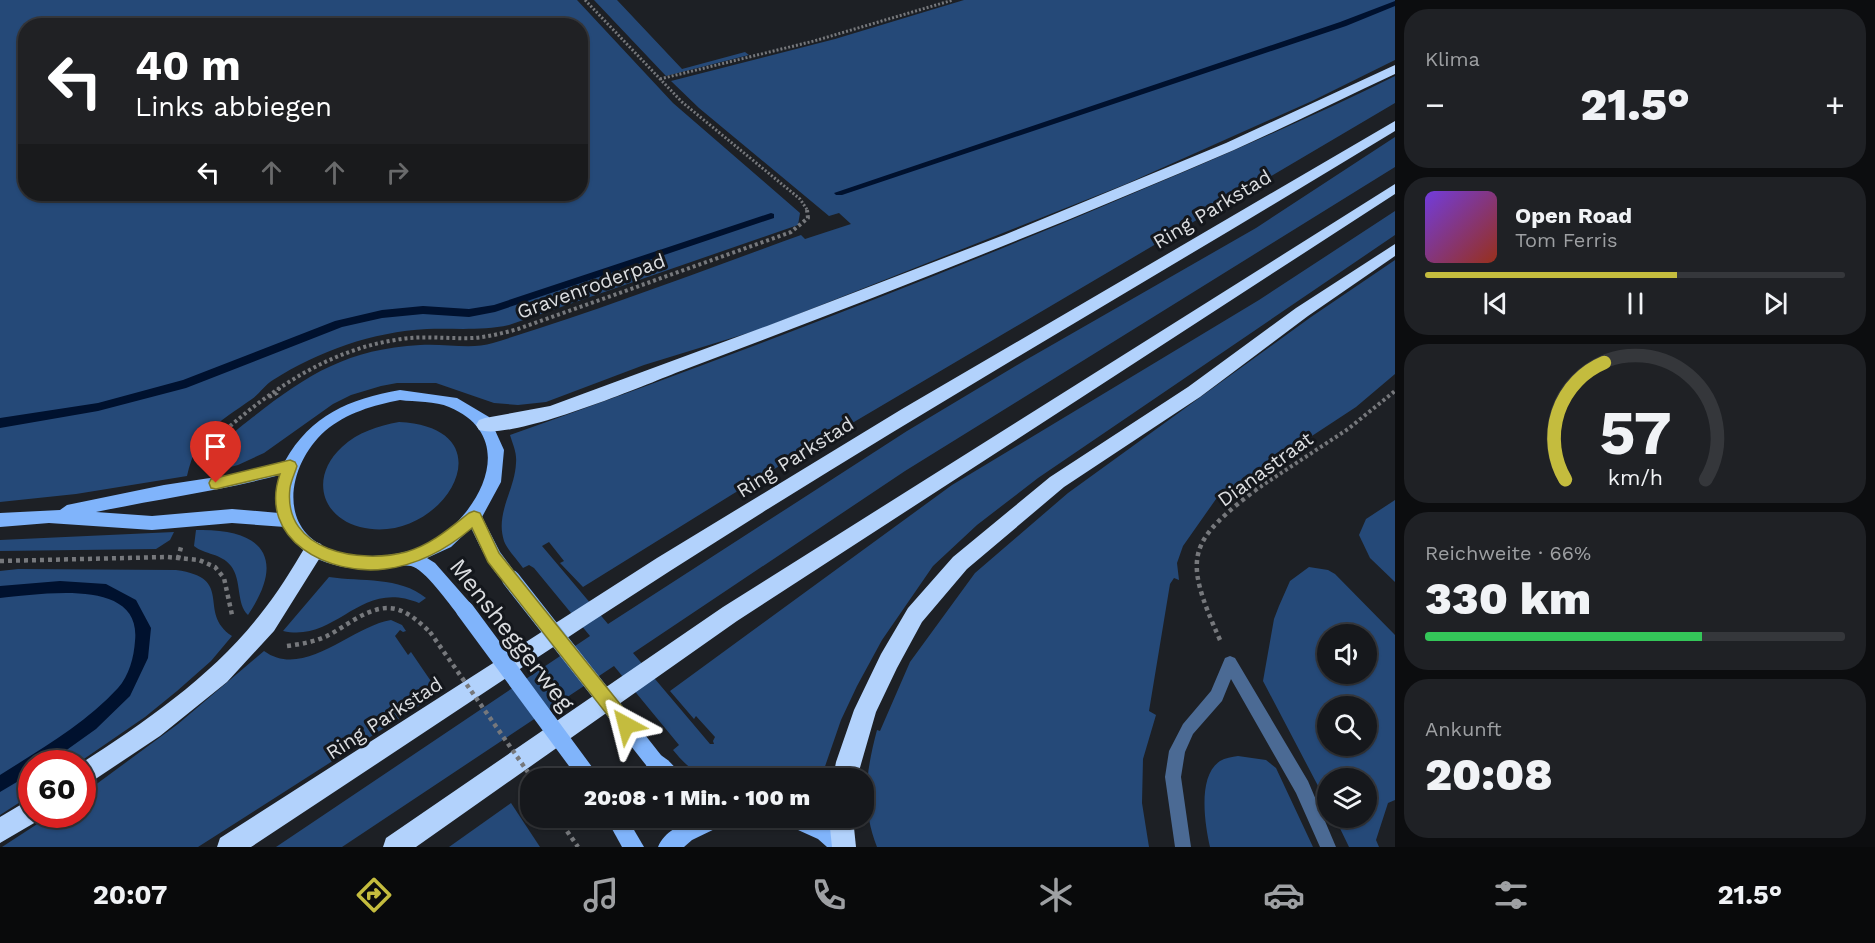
<!DOCTYPE html>
<html lang="de">
<head>
<meta charset="utf-8">
<style>
  body { margin:0; font-family:"Work Sans",sans-serif; background:#1f2125; color:#f1f3f6; height:100vh; display:flex; flex-direction:column; font-size:22px; white-space:nowrap }
  * { box-sizing:border-box; margin:0 }
  p { font-size:20px; color:#9ea0a3 }
  .icon { flex:none; width:33px; height:33px; fill:none; stroke:currentColor; stroke-width:2; stroke-linecap:round; stroke-linejoin:round }
  .map { position:relative; flex:1; overflow:hidden }
  .side { display:flex; flex-direction:column; gap:9px; padding:9px; background:#0c0d0f; width:480px }
  .side>* { flex:none }
  .top-card { position:absolute; left:18px; top:18px; width:570px; height:183px; border-radius:24px; box-shadow:0 2px 4px #0004,0 0 0 2px #35373b; background:#202124; color:#fff; overflow:hidden }
  .fabs { position:absolute; left:1317px; top:624px; display:grid; gap:12px }
  .fabs a { display:grid; place-items:center; width:60px; height:60px; border-radius:50%; background:#16181c; box-shadow:0 2px 4px #0004,0 0 0 2px #35373b; font-size:30px }
  .speed { position:absolute; left:18px; top:750px; display:flex; gap:12px; font-size:30px; font-weight:700; text-align:center }
  .speed>* { display:grid; place-content:center; width:78px; height:78px; border-radius:50%; background:#16181c; box-shadow:0 2px 4px #0004,0 0 0 2px #35373b; line-height:1 }
  .speed .limit { border:9px solid #d22; background:#fff; color:#111 }
  .pin { position:absolute; display:grid; place-items:center; width:51px; height:51px; color:#fff; margin:-62px -26px; border-radius:50% 50% 50% 0; rotate:-45deg; box-shadow:0 0 6px #0007 }
  .pin .icon { rotate:45deg }
  .me { position:absolute; width:66px; margin:-33px; rotate:322deg; stroke-linejoin:round; filter:drop-shadow(0 0 4px #0008) }
  .turn { display:flex; align-items:center; gap:21px; height:126px; padding:0 18px; font-size:27px }
  .turn .icon { width:78px; height:78px; stroke-width:2.5 }
  .turn b { display:block; font-size:42px; line-height:51px }
  .lanes { display:flex; align-items:center; height:57px; padding:0 18px; background:#0003; justify-content:center; gap:30px; direction:ltr }
  .lanes .off { opacity:.35 }
  .big { font-size:45px; font-weight:800; line-height:1.1 }
  .side .card { flex:1; display:flex; flex-direction:column; justify-content:center; gap:9px; min-width:0; padding:0 21px; border-radius:24px; background:#1f2125 }
  .side .dial { align-items:center; gap:0 }
  .dial svg { height:156px; overflow:visible; fill:none; stroke:#35373b; stroke-width:7; stroke-linecap:round; text-anchor:middle }
  .dial text { fill:#f1f3f6; stroke:none }
  .song { display:flex; align-items:center; gap:18px }
  .cover { width:72px; height:72px; border-radius:9px; background:linear-gradient(135deg,hsl(260 70% 55%),hsl(10 70% 35%)) }
  .played { height:6px; border-radius:3px; background:linear-gradient(90deg,#c4bc3e 60%,#35373b 60%) }
  .keys { display:flex; justify-content:space-around; direction:ltr }
  .heat { display:flex; justify-content:space-between; align-items:center; font-size:33px; direction:ltr }
  .charge { height:9px; border-radius:4px; background:linear-gradient(90deg,#34c759 66%,#35373b 0) }
  .trip { position:absolute; left:520px; top:768px; width:354px; height:60px; border-radius:24px; background:#16181c; box-shadow:0 2px 4px #0004,0 0 0 2px #35373b; font-weight:800; line-height:60px; text-align:center }
  .menu { display:flex; height:96px; justify-content:space-around; align-items:center; background:#090a0b; color:#9ea0a3 }
  .menu .icon { width:42px; height:42px }
  .menu .current { color:#c4bc3e }
  .menu b { font-size:27px; color:#f1f3f6 }
  main { display:flex; flex:1; min-height:0 }
  .map>svg:first-child { display:block }
</style>
</head>
<body>
<main>
<div class="map">
<svg width="1395" height="847" viewBox="0 0 1395 847">
  <rect width="100%" height="100%" fill="#1d2025"/>
  <g fill="#254978" fill-rule="evenodd">
    <path d="M0 0H577L673 103 800 213 798 225 509 325C481 331 455 328 427 329 372 332 319 351 273 380 265 385 260 393 252 399 218 423 197 432 187 476L76 494 0 502ZM26 26H580V194H26Z"/>
    <path d="M594 0H617L682 69 745 52 749 55 666 76Z"/>
    <path d="M964 0H1395V60L1312 101 1126 184 761 329 644 365 546 402 518 405 494 403 436 383H397L381 386 351 395 333 404 264 453 238 465 211 472C211 448 235 431 253 417 308 374 348 349 420 345 444 343 471 350 493 343 597 311 699 272 801 235L805 239 851 224 839 213 829 216 699 108 671 81 835 39Z"/>
    <path d="M1395 76V103L749 484 583 587 560 563 564 561 549 542 542 546 608 624 907 431 1024 361 1256 228 1395 137V167L905 471 633 653 710 744H714L713 741 715 737 696 716 694 719 670 691 952 485 1259 300 1395 211V235L1038 478 977 525 933 566 882 640 857 686 841 720 821 778H710C693 773 684 763 673 750L679 745 614 666 342 847H276L590 636 534 568 529 565 523 568C517 559 508 551 504 541 495 513 515 490 516 463 517 453 513 445 510 435 711 364 910 288 1106 205 1203 164 1300 123 1395 76Z"/>
    <path d="M1395 260V374L1356 407 1216 499 1183 546 1177 563 1179 580 1174 578 1170 584 1149 711 1156 715 1143 759 1142 803 1149 847H877C861 806 866 772 877 730L880 731 910 662 975 573 1068 493 1311 317Z"/>
    <path d="M399 422C514 428 441 548 360 527 319 516 311 475 342 447 358 432 378 426 399 422Z"/>
    <path d="M1395 500V582L1370 558 1359 535 1366 519Z"/>
    <path d="M196 530C260 528 288 556 248 615 236 604 242 580 231 566 221 553 205 555 194 546Z"/>
    <path d="M174 532 170 540 156 549 0 551V540Z"/>
    <path d="M1309 567 1328 570 1335 574 1395 635V800L1388 803 1376 840 1379 847H1349L1335 818H1366V778H1328L1327 803 1263 681 1274 619 1279 606 1290 581ZM1328 634H1366V674H1328ZM1328 706H1366V746H1328Z"/>
    <path d="M18 569 176 570C236 578 196 612 232 636L211 661 177 691 145 717 78 763 32 764 31 795 0 815V571Z"/>
    <path d="M329 577C362 582 399 576 426 598L419 603C359 578 338 643 283 631Z"/>
    <path d="M391 620 402 625 406 631 403 632 400 630 395 636 408 655 411 652 439 693 198 847H2L51 815 82 814 83 794 178 724 264 651C304 680 352 626 391 620Z"/>
    <path d="M1238 756 1266 760 1276 768 1313 847H1210C1205 825 1197 776 1220 761 1225 758 1232 757 1238 756Z"/>
    <path d="M511 803 540 847H449Z"/>
  </g>
  <g fill="none" stroke-linecap="round" stroke-linejoin="round">
    <g fill="#00112e" fill-rule="evenodd">
      <path d="M1395 1V6L1346 26 842 195H836L834 193 1340 22Z"/>
      <path d="M771 213 774 214V218L495 312 469 317 423 314 382 318 342 327 186 388 98 411 0 428V418L98 403 183 380 335 321 382 310 423 306 469 309 494 305Z"/>
      <path d="M60 581 106 584 136 600 151 628 148 658 130 696 96 729 47 764H32V773L0 792V775C41 749 85 724 118 688 129 676 134 657 135 641 142 576 39 595 0 598V586Z"/>
    </g>
    <g stroke="#76787c" stroke-width="3" stroke-dasharray="2 2" stroke-linecap="butt">
      <path d="M585 0 682 102 800 199 808 211"/>
      <path d="M660 79 814 41 953 0"/>
    </g>
    <g stroke="#76787c" stroke-width="4" stroke-dasharray="3 3" stroke-linecap="butt">
      <path d="M269 397 277 393 280 386"/>
      <path d="M203 458C214 438 230 426 247 412 291 377 339 349 395 340 421 335 446 339 473 338 488 337 503 333 518 329L791 232 808 218 807 210"/>
      <path d="M1260 487 1348 429 1395 391"/>
    </g>
    <g stroke="#76787c" stroke-width="4.5" stroke-dasharray="4 4" stroke-linecap="butt">
      <path d="M178 559 181 547"/>
      <path d="M0 561 167 557 199 560 215 567 224 578 232 615"/>
      <path d="M1220 640C1182 555 1187 542 1262 485"/>
      <path d="M287 646C301 644 314 642 327 636 347 626 372 603 396 609 410 613 419 622 430 632"/>
      <path d="M558 818 578 847"/>
    </g>
    <path fill="#4b6a94" fill-rule="evenodd" d="M1230 656 1235 658 1308 781 1336 847H1320L1296 793 1231 679 1222 701 1193 734 1185 752 1181 777 1191 847H1175L1165 777 1169 751 1183 724 1211 691 1225 658Z"/>
    <g fill="#80b4fb" fill-rule="evenodd">
      <path d="M400 390 457 398 489 417 504 450 501 482 482 517 500 552 520 579 517 584C498 591 479 543 471 528L451 547 427 558 435 563 471 604 474 610 471 616 465 618 459 616C449 604 425 569 411 566 404 564 388 568 380 569 344 571 301 562 285 527L232 523 152 530 49 523 0 527V513L60 510 67 505 164 485 236 474 285 461C311 415 349 399 400 390ZM400 400C415 402 436 401 449 407 516 435 485 504 441 536 413 556 368 561 336 551 275 533 287 465 325 431 346 413 374 405 400 400ZM280 475 276 490 279 513 232 509 152 516 96 512C157 499 219 491 280 475Z"/>
      <path d="M655 752C666 757 677 767 681 778H658L648 769 645 762 648 755Z"/>
      <path d="M606 818H627L644 847H622Z"/>
      <path d="M695 818H726L723 825 692 840 684 847H658C664 832 681 824 695 818Z"/>
      <path d="M784 818C809 815 843 820 854 847H827L818 839 787 825Z"/>
    </g>
    <g fill="#b2d2fc" fill-rule="evenodd">
      <path d="M1395 65V74C1341 99 1288 126 1234 150 1053 228 870 300 686 369 647 384 514 441 479 430L476 425 479 420 485 418 550 406 767 326 1004 235 1226 143Z"/>
      <path d="M1395 121V131C1154 278 908 418 670 571 530 661 391 755 251 847H217L220 838 657 558 902 409Z"/>
      <path d="M1395 184V194L737 621 416 847H383L386 838 723 607Z"/>
      <path d="M1395 244V256L1308 316 1200 397 1064 487 967 569 922 622 897 668 876 712 857 778H833L836 762 854 710 881 654 908 608 953 557 1050 477 1188 387 1296 308Z"/>
      <path d="M314 541 321 544 324 550 321 556 274 631 227 682 160 736 82 788V764H80C145 722 211 677 259 616 277 594 292 569 307 544Z"/>
      <path d="M32 798V814H42L41 819 0 843V817Z"/>
      <path d="M829 818H853L856 847H832Z"/>
    </g>
    <path stroke="#76787c" stroke-width="4.5" stroke-dasharray="4 4" stroke-linecap="butt" d="M430 632 532 778"/>
    <g stroke="#80b4fb" stroke-width="18">
      <path d="M511 579 655 762"/>
      <path d="M465 610 589 778"/>
    </g>
  </g>
  <path fill="#c4bc3e" stroke="#7f7a28" stroke-width="1.5" d="M290 460 295 462 297 466C295 473 291 481 290 488 282 552 361 564 406 552 431 545 450 528 469 513L474 511 480 513 499 553 632 719 635 725 632 731 626 734 620 731 488 562 472 528C447 549 418 565 385 569 329 576 257 540 280 474L216 489 211 488 209 483 211 479 216 478Z"/>
  <g text-anchor="middle" stroke-width="6" stroke-linejoin="round" paint-order="stroke">
    <g font-size="20" fill="#dbdde0" stroke="#14171c">
      <text transform="translate(1212 209) rotate(-31)" y="7">Ring Parkstad</text>
      <text transform="translate(591 286) rotate(-20)" y="7">Gravenroderpad</text>
      <text transform="translate(795 457) rotate(-32)" y="7">Ring Parkstad</text>
      <text transform="translate(1265 469) rotate(-36)" y="7">Dianastraat</text>
      <text transform="translate(384 718) rotate(-33)" y="7">Ring Parkstad</text>
    </g>
    <g font-size="24" fill="#dbdde0" stroke="#14171c">
      <text transform="translate(512 635) rotate(52)" y="8">Mensheggerweg</text>
    </g>
  </g>
</svg>
<div class="fabs">
<a><svg class="icon" aria-label="sound" viewBox="0 0 24 24"><path d="M4 9h4l5-4v14l-5-4H4zM17 9q2 3 0 6"/></svg></a>
<a><svg class="icon" aria-label="search" viewBox="0 0 24 24"><circle cx="10" cy="10" r="6"/><path d="M15 15l6 6"/></svg></a>
<a><svg class="icon" aria-label="layers" viewBox="0 0 24 24"><path d="M12 4l9 5-9 5-9-5zM3 14l9 5 9-5"/></svg></a>
</div>
<div class="speed"><div class="limit">60</div></div>
<div class="pin" style="left:216px;top:483px;background:#d93025"><svg class="icon" aria-label="arrive" viewBox="0 0 24 24"><path d="M6 21V4h12l-3 4 3 4H6"/></svg></div>
<svg class="me" style="left:626px;top:725px" viewBox="-20 -20 40 40"><path d="M0-17L14 15 0 8-14 15z" fill="#c4bc3e" stroke="#fff" stroke-width="4"/></svg>
<div class="trip">20:08 · 1 Min. · 100 m</div>
<div class="top-card">
<div class="turn"><svg class="icon" aria-label="left" viewBox="0 0 24 24"><path d="M17 20v-9H6M10 6l-5 5 5 5"/></svg><div><b>40 m</b>Links abbiegen</div></div>
<div class="lanes"><svg class="icon" aria-label="left" viewBox="0 0 24 24"><path d="M17 20v-9H6M10 6l-5 5 5 5"/></svg><svg class="icon off" aria-label="ahead" viewBox="0 0 24 24"><path d="M12 20V5M6 11l6-6 6 6"/></svg><svg class="icon off" aria-label="ahead" viewBox="0 0 24 24"><path d="M12 20V5M6 11l6-6 6 6"/></svg><svg class="icon off" aria-label="right" viewBox="0 0 24 24"><path d="M7 20v-9h11M14 6l5 5-5 5"/></svg></div>
</div>
</div>
<section class="side">
<div class="card"><p>Klima</p>
<div class="heat"><a>−</a><b class="big">21.5°</b><a>+</a></div>
</div>
<div class="card">
<div class="song"><i class="cover"></i><div><b>Open Road</b><p>Tom Ferris</p></div></div>
<div class="played"></div>
<div class="keys"><svg class="icon" aria-label="previous" viewBox="0 0 24 24"><path d="M18 5L8 12l10 7zM5 5v14"/></svg><svg class="icon" aria-label="pause" viewBox="0 0 24 24"><path d="M8 5v14M16 5v14"/></svg><svg class="icon" aria-label="next" viewBox="0 0 24 24"><path d="M6 5l10 7-10 7zM19 5v14"/></svg></div>
</div>
<div class="card dial"><svg viewBox="0 0 100 80">
<path d="M14 69A42 42 0 1 1 86 69"/>
<path d="M14 69A42 42 0 0 1 34 9" stroke="#c4bc3e"/>
<text x="50" y="56" font-size="32" font-weight="700">57</text>
<text x="50" y="72" font-size="11">km/h</text>
</svg></div>
<div class="card"><p>Reichweite · 66%</p><b class="big">330 km</b><div class="charge"></div></div>
<div class="card"><p>Ankunft</p><b class="big">20:08</b></div>
</section>
</main>
<nav class="menu">
<b>20:07</b>
<svg class="icon current" aria-label="directions" viewBox="0 0 24 24"><path d="M12 3l9 9-9 9-9-9zM9 14v-3h6M13 9l2 2-2 2"/></svg>
<svg class="icon" aria-label="music" viewBox="0 0 24 24"><path d="M9 18V5l10-2v13"/><circle cx="6" cy="18" r="3"/><circle cx="16" cy="16" r="3"/></svg>
<svg class="icon" aria-label="phone" viewBox="0 0 24 24"><path d="M5 4h4l2 5-3 2q2 4 5 5l2-3 5 2v4C11 20 4 13 5 4z"/></svg>
<svg class="icon" aria-label="climate" viewBox="0 0 24 24"><path d="M12 3v18M4 7l16 10M4 17L20 7"/></svg>
<svg class="icon" aria-label="car" viewBox="0 0 24 24"><path d="M5 17H2v-5l4-1 3-4h7l3 4 3 1v5h-3M9 17h6M6 11h13"/><circle cx="7" cy="17" r="2"/><circle cx="17" cy="17" r="2"/></svg>
<svg class="icon" aria-label="filters" viewBox="0 0 24 24"><path d="M4 7h16M4 17h16"/><circle cx="9" cy="7" r="2"/><circle cx="15" cy="17" r="2"/></svg>
<b>21.5°</b>
</nav>
</body>
</html>
